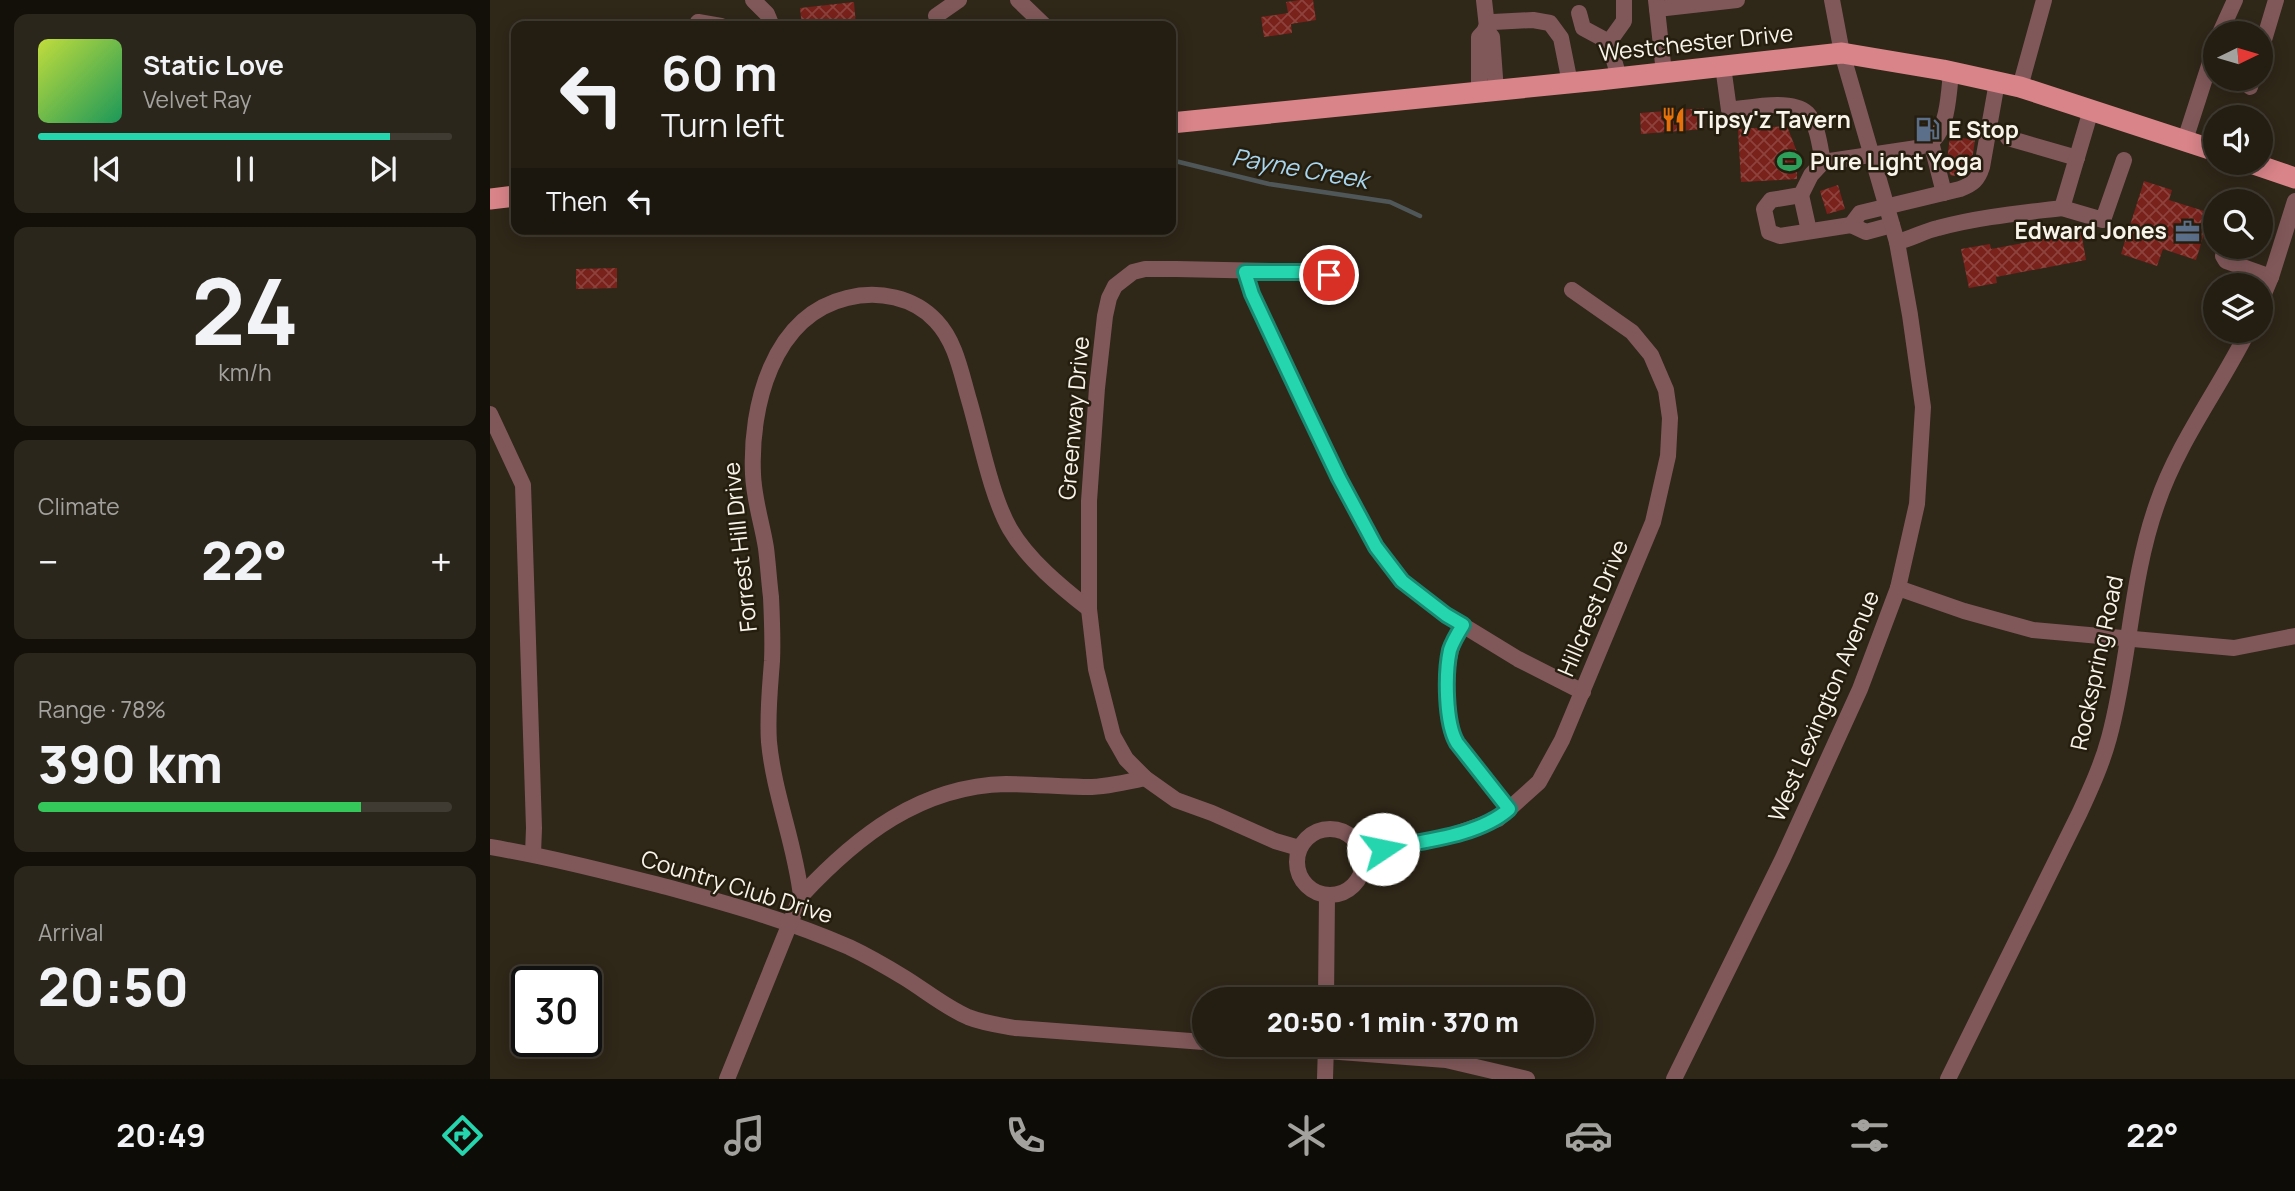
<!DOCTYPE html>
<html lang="en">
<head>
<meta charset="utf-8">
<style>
  body { margin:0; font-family:Manrope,sans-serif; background:#2b261b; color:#f1f3f6; height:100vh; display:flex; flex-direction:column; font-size:26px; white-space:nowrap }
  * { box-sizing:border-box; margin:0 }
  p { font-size:23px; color:#a3a29f }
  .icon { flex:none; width:38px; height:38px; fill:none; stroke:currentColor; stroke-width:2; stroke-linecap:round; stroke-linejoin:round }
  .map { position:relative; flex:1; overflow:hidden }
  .sheet { display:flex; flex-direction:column; gap:14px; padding:14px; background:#13100a; width:490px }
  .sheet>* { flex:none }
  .hud { position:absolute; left:21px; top:21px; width:665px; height:214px; border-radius:14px; box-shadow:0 4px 18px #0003,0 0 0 2px #403b32; background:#231d12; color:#f1f3f6; overflow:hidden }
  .needle { width:46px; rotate:85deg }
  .fabs { position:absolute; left:1713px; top:21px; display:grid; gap:14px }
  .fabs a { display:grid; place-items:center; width:70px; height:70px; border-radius:50%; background:#231d12; box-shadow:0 4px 18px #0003,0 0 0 2px #403b32; font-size:35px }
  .speed { position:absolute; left:21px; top:966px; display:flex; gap:14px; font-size:35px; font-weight:700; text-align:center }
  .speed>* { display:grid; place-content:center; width:91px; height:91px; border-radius:50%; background:#231d12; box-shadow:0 4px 18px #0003,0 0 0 2px #403b32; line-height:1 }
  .speed .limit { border:4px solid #111; border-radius:10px; background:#fff; color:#111 }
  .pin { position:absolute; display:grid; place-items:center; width:60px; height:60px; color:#fff; margin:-30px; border:4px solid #fff; border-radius:50%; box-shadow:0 2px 7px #0007 }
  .me { position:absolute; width:77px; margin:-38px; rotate:79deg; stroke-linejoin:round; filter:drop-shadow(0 0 5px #0008) }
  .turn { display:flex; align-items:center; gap:24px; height:147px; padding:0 35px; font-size:32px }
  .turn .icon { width:91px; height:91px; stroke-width:2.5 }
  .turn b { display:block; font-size:49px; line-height:60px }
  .then { display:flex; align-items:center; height:66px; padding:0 35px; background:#0003; gap:14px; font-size:26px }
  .big { font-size:52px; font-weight:800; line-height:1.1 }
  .sheet .widget { flex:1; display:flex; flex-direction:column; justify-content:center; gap:10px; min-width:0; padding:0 24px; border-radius:14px; background:#2b261b }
  .sheet .dial { align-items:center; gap:0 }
  .dial b { font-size:91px; line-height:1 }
  .song { display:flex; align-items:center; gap:21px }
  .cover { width:84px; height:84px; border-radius:10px; background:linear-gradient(135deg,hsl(70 70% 55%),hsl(150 70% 35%)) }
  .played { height:7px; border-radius:4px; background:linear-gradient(90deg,#25d5ae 85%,#403b32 85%) }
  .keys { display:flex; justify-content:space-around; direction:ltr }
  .heat { display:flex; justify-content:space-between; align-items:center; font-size:38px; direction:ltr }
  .charge { height:10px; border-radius:5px; background:linear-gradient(90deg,#34c759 78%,#403b32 0) }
  .trip { position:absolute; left:702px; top:987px; width:402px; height:70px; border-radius:35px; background:#231d12; box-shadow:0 4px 18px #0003,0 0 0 2px #403b32; font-weight:800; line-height:70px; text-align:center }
  .menu { display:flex; height:112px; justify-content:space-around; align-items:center; background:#0e0c07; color:#a3a29f }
  .menu .icon { width:49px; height:49px }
  .menu .selected { color:#25d5ae }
  .menu b { font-size:32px; color:#f1f3f6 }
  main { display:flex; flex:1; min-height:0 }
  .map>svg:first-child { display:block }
</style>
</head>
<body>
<main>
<section class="sheet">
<div class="widget">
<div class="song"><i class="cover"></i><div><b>Static Love</b><p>Velvet Ray</p></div></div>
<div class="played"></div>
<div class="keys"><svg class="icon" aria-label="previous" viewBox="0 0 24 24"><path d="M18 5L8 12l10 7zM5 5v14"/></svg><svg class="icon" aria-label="pause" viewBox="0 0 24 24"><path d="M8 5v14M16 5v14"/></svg><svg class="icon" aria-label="next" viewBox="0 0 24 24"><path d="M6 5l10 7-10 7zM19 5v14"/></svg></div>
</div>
<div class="widget dial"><b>24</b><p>km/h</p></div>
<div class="widget"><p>Climate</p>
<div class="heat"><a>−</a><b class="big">22°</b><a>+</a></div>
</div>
<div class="widget"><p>Range · 78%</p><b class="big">390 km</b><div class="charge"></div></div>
<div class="widget"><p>Arrival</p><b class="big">20:50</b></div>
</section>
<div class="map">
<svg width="1805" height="1079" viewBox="0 0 1805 1079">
  <defs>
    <pattern id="building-cross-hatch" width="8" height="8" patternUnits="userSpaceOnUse" patternTransform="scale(1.75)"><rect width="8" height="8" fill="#79211b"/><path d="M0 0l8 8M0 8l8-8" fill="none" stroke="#8d423c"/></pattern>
  </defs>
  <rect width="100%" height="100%" fill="#2f2718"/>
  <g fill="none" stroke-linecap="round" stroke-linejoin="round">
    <path stroke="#4f5759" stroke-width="4.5" d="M681 160 779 184 900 202 930 216"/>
  </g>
  <g fill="url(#building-cross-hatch)">
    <path d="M810 0H823L826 20 801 24 802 33 774 37 771 17 798 13 796 2Z"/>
    <path d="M364 2 366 26H312L310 8Z"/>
    <path d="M1214 108 1215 129 1151 134 1150 113Z"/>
    <path d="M1297 126 1307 152V179L1251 182 1248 129Z"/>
    <path d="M1460 136 1485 140 1481 168 1472 177 1460 175 1457 161Z"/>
    <path d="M1654 181 1682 190 1679 200 1717 212 1713 223 1717 224 1706 260 1673 249 1667 266 1631 254Z"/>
    <path d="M1348 185 1355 209 1337 214 1330 191Z"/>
    <path d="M1591 232 1596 260 1506 277 1507 283 1479 288 1471 249 1500 244 1501 249Z"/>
    <path d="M127 268V288L86 289V269Z"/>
  </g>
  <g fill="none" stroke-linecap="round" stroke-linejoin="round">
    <g stroke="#81585a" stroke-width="16">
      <path d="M263 0 277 14 282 26"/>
      <path d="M528 0 555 26"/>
      <path d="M994 0 997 27"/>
      <path d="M1166 0 1174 73"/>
      <path d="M1167 9 1247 0"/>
      <path d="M1089 13 1093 28 1119 42 1129 78"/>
      <path d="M446 16 469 0"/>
      <path d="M208 22 231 26"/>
      <path d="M995 29 1002 37 1006 91"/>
      <path d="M1730 33 1745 0"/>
      <path d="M1119 42 1134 21V0"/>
      <path d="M1771 50 1786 0"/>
      <path d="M1233 66 1239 110C1259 108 1301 98 1317 113 1328 124 1330 148 1333 162L1427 148C1432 146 1438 144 1442 141 1458 128 1459 91 1461 72"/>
      <path d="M1530 87 1554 0"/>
      <path d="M1760 87 1762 79"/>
      <path d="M989 92V37L1003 22 1043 20 1060 23 1071 38 1080 83"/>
      <path d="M1518 138 1587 158"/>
      <path d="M1695 140 1726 44"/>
      <path d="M1441 142 1454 193"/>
      <path d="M1333 162 1321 175 1311 195 1281 200 1274 209 1279 232 1290 236 1361 225"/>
      <path d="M1311 195 1319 231"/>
      <path d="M1572 208 1613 220 1634 160"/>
      <path d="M1402 225 1376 232 1361 225 1370 213 1470 189C1483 184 1488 180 1492 167L1507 82"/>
      <path d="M1407 242C1421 239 1434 231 1448 228 1488 217 1531 213 1572 208L1601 110"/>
      <path d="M1736 247 1733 256 1736 261 1781 277"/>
      <path d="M755 272 762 294 849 478 886 547 912 581 956 615 1028 659 1093 692"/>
      <path d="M1771 301 1781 277 1805 201"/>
      <path d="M0 414 33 485 44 828 43 854"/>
      <path d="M1408 588 1474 611 1543 630 1744 648 1805 636"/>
      <path d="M973 625C968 633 963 641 961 650 955 673 955 723 967 743L1019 809"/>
      <circle cx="840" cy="862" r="33"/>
      <path d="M0 847C60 857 118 872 177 887 239 904 300 921 359 947 378 956 397 967 415 978 436 991 455 1007 478 1017 493 1023 509 1025 525 1028L714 1042"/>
      <path d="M809 848 785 841 722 813 686 800 655 778 636 759 623 736 606 669 599 609V501L607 388 615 316 619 298 625 286 643 272 655 269H686L823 272 855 278"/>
      <path d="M872 853 957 837 1008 819 1049 782 1072 740 1163 522 1178 456 1180 418 1176 390 1161 355 1142 332 1082 290"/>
      <path d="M311 896C367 836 430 786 516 784 545 784 573 787 602 787 620 786 638 782 655 778"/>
      <path d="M836 999 837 895"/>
      <path d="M757 1045 956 1060 1037 1079"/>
      <path d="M237 1079 311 896C305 843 284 795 279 742 277 715 280 688 282 661 283 640 282 618 281 597 279 581 278 564 276 548 272 523 264 500 263 474 260 407 282 316 357 298 388 290 424 297 446 321 466 342 471 373 479 400 490 437 501 496 520 529 538 560 571 587 599 609"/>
      <path d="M835 1079 836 1045"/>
      <path d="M1184 1079 1293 858 1370 689 1408 588 1427 504 1433 407 1420 315 1407 242 1352 53 1342 0"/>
      <path d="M1458 1079 1590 812C1601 788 1612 764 1619 738 1640 661 1640 580 1667 504 1688 442 1729 389 1758 331"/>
    </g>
    <g stroke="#d98489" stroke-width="21">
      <path d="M681 123 1109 80 1352 53 1453 70 1530 87 1726 151"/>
      <path d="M1761 163 1805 178"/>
      <path d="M0 199 26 196"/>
    </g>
  </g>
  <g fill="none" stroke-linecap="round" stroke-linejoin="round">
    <defs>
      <path id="route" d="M839 275 823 272H755L762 294 816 409 849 478 886 547 912 581 956 615 973 625C968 633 963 641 960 650 955 673 955 723 967 743L1019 809C989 836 932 841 893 849"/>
    </defs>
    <use href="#route" stroke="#188a71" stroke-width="18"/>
    <use href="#route" stroke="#25d5ae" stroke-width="12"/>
  </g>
  <defs>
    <symbol id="restaurant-bare" viewBox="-9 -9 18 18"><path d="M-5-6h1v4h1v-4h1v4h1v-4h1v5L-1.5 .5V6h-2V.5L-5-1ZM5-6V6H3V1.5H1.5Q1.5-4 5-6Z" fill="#e8710a" stroke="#251e0f" stroke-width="2.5" paint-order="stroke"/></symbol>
    <symbol id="fuel-bare" viewBox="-9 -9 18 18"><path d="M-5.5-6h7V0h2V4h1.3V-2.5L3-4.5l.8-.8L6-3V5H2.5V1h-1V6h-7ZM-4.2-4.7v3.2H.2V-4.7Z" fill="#5c6f8a" stroke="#251e0f" stroke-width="2.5" paint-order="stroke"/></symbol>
    <symbol id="stadium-bare" viewBox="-9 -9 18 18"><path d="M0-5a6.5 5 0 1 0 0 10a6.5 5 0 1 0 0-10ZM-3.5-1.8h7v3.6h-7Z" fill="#2e9e5b" stroke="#251e0f" stroke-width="2.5" paint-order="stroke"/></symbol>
    <symbol id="office-bare" viewBox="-9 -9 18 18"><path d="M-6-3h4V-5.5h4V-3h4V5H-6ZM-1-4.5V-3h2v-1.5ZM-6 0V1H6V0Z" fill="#5c6f8a" stroke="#251e0f" stroke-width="2.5" paint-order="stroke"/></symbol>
  </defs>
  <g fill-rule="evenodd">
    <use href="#restaurant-bare" x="1166" y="102" width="35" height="35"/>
    <use href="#fuel-bare" x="1420" y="112" width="35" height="35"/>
    <use href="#stadium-bare" x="1282" y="144" width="35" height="35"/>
    <use href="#office-bare" x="1680" y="214" width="35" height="35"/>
  </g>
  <g text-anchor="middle" stroke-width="5" stroke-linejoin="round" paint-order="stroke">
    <g font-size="23" fill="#f9f4ea" stroke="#251e0f">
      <text transform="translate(1206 43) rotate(-6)" y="8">Westchester Drive</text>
      <text transform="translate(584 418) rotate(-85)" y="8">Greenway Drive</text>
      <text transform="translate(250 547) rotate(-96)" y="8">Forrest Hill Drive</text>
      <text transform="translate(1103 608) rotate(-67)" y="8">Hillcrest Drive</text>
      <text transform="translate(1607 663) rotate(-78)" y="8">Rockspring Road</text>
      <text transform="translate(1334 706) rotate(-67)" y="8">West Lexington Avenue</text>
      <text transform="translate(247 887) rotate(17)" y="8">Country Club Drive</text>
    </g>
    <g font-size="23" font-weight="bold" fill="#f9f4ea" stroke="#251e0f" text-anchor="start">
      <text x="1204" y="128">Tipsy'z Tavern</text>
      <text x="1458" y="138">E Stop</text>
      <text x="1320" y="170">Pure Light Yoga</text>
      <text x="1677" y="239" text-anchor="end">Edward Jones</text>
    </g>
    <g font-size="24" font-style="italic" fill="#a7d6f0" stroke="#251e0f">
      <text transform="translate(810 169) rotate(10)" y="8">Payne Creek</text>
    </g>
  </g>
</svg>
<div class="fabs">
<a><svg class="needle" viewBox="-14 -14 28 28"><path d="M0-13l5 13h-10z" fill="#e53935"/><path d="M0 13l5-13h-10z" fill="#a3a29f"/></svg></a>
<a><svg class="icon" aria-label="sound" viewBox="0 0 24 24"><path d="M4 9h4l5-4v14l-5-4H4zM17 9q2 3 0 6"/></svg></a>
<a><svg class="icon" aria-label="search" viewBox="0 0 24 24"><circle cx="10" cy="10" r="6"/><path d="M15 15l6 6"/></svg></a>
<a><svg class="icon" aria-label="layers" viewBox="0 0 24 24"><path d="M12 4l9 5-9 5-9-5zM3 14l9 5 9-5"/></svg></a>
</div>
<div class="speed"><div class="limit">30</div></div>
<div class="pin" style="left:839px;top:275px;background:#d93025"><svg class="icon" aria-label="arrive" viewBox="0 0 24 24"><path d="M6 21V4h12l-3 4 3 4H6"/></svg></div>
<svg class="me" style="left:893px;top:849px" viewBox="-20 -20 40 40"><circle r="19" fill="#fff"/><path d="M0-13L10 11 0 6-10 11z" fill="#25d5ae"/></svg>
<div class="trip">20:50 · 1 min · 370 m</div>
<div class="hud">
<div class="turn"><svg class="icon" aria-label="left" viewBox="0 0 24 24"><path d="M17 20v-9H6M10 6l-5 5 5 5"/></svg><div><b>60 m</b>Turn left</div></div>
<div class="then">Then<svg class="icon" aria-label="left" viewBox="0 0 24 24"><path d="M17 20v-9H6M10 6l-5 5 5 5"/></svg></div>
</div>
</div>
</main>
<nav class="menu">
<b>20:49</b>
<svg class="icon selected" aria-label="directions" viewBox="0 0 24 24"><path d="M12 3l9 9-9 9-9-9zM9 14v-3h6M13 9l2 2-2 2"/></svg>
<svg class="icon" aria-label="music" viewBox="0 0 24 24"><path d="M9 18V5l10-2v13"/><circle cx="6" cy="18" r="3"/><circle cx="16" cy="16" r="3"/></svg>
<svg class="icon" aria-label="phone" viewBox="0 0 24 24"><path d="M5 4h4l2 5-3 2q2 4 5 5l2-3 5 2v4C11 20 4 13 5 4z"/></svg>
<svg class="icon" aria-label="climate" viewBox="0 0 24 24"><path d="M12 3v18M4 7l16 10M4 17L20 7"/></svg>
<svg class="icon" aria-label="car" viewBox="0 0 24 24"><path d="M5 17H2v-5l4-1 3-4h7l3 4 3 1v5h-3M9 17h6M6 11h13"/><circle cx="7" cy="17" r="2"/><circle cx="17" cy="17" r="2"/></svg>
<svg class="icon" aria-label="filters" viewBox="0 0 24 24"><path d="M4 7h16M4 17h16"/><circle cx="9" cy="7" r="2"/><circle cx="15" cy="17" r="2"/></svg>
<b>22°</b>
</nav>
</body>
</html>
